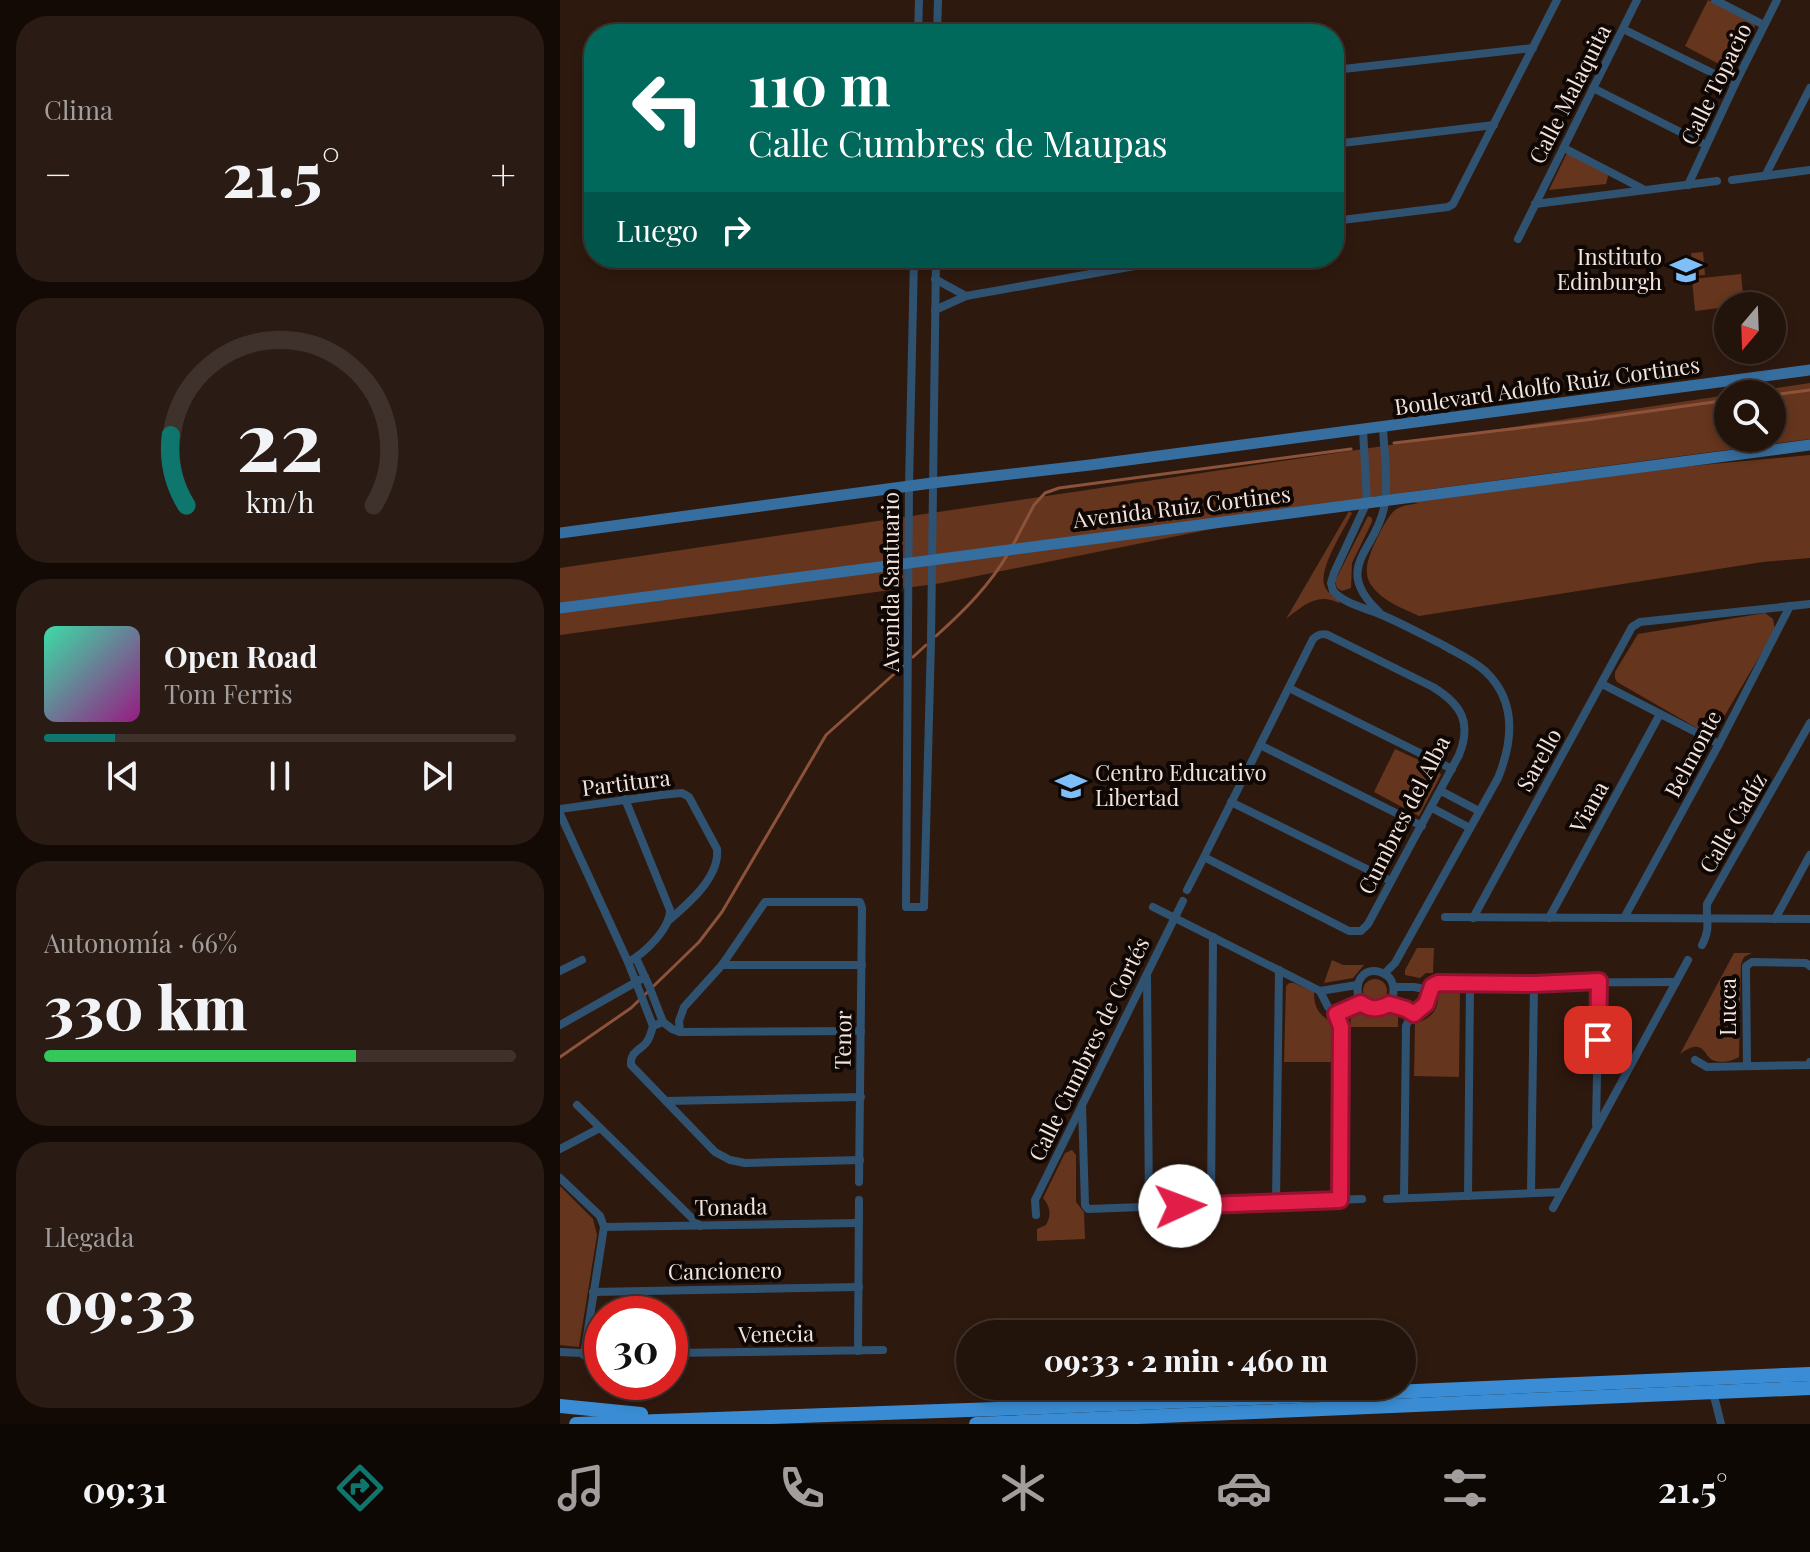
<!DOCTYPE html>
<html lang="es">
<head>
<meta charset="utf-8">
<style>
  body { margin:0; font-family:"Playfair Display",serif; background:#2a1c14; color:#f1f3f6; height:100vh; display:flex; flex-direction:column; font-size:30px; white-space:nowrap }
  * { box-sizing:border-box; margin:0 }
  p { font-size:26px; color:#a29e9d }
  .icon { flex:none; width:44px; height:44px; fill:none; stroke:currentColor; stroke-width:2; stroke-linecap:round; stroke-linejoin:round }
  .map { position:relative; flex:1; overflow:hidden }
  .details { display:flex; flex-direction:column; gap:16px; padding:16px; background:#130a06; width:560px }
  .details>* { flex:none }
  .banner { position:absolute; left:24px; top:24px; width:760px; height:244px; border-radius:32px; box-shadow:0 4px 12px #0003,0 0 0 2px #3f322c; background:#00695c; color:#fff; overflow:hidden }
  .needle { width:52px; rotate:199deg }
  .controls { position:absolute; left:1154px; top:292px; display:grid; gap:16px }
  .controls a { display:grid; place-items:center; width:72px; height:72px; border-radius:50%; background:#22130b; box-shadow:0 4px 12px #0003,0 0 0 2px #3f322c; font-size:40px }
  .speed { position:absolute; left:24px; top:1296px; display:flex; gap:16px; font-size:40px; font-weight:700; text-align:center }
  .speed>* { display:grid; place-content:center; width:104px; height:104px; border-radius:50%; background:#22130b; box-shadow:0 4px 12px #0003,0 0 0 2px #3f322c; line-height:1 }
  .speed .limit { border:12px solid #d22; background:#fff; color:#111 }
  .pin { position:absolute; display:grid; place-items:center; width:68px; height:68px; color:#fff; margin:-34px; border-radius:16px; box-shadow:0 4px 12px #0006 }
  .me { position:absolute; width:88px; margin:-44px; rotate:88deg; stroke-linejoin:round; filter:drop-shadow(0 0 6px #0008) }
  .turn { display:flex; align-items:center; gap:28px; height:168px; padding:0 32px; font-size:36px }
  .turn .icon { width:104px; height:104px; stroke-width:2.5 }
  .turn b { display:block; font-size:56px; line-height:68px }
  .then { display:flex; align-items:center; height:76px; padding:0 32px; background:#0003; gap:16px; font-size:30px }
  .big { font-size:60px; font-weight:800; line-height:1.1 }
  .details .card { flex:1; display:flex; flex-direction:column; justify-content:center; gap:12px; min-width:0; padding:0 28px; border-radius:32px; background:#2a1c14 }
  .details .dial { align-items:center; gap:0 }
  .dial svg { height:208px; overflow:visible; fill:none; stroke:#3f322c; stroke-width:7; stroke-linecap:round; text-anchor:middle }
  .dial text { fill:#f1f3f6; stroke:none }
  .song { display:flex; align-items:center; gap:24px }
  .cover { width:96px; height:96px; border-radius:12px; background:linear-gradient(135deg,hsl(160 70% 55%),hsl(310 70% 35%)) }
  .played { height:8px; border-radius:4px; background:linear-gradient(90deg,#0f766e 15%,#3f322c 15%) }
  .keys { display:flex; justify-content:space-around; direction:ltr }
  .heat { display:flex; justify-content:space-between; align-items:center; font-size:44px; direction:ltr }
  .charge { height:12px; border-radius:6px; background:linear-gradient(90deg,#34c759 66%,#3f322c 0) }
  .trip { position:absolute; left:396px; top:1320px; width:460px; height:80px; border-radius:40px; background:#22130b; box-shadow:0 4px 12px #0003,0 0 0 2px #3f322c; font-weight:800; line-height:80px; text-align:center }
  .tab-bar { display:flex; height:128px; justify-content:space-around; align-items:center; background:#0e0804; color:#a29e9d }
  .tab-bar .icon { width:56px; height:56px }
  .tab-bar .current { color:#0f766e }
  .tab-bar b { font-size:36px; color:#f1f3f6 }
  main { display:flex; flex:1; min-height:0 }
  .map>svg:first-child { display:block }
</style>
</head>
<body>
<main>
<section class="details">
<div class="card"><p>Clima</p>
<div class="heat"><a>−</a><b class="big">21.5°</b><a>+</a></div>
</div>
<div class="card dial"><svg viewBox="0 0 100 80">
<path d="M14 69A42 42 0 1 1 86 69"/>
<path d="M14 69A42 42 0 0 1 8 42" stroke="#0f766e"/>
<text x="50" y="56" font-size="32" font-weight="700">22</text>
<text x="50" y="72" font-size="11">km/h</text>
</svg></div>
<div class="card">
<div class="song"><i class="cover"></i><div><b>Open Road</b><p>Tom Ferris</p></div></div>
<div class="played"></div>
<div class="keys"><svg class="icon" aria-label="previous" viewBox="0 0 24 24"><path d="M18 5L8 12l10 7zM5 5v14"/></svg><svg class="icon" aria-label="pause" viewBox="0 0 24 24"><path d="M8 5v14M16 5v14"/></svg><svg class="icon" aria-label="next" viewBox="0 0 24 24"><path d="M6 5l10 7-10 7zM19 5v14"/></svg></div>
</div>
<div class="card"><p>Autonomía · 66%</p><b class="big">330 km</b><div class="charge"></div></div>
<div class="card"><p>Llegada</p><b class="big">09:33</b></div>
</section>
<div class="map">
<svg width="1250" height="1424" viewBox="0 0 1250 1424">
  <rect width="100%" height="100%" fill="#2e190f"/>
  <g fill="#65351e">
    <path d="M1148 0 1194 23 1195 26 1173 68 1170 70 1125 46Z"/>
    <path d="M1007 153 1046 173 1048 176 1046 184 989 190Z"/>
    <path d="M1143 252 1145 275 1134 276 1131 253Z"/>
    <path d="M1181 274 1184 305 1135 311 1132 279Z"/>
    <path d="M1250 383V439L849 492 1250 455V558L1203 562 859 616C842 608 822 601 811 585 808 580 806 574 807 567 808 554 825 519 834 511 841 505 850 505 858 503L817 496 382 583 0 635V568L1168 395V438H1212V394H1175Z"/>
    <path d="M789 511 792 513C784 530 757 570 765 587 768 594 775 597 780 600L779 603C757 592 743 606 726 619Z"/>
    <path d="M808 516 812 518V522L792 563 791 588 782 591 777 588 775 581Z"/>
    <path d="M1205 613 1213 619 1215 630 1155 732 1150 734 1144 732 1057 682 1055 678V672L1078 634Z"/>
    <path d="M835 749 878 769 881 775 859 816 814 792Z"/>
    <path d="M857 948H874L873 973H866L860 978 845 975V970Z"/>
    <path d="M1174 953H1192L1184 957 1181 964 1179 1057C1171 1062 1154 1065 1148 1056 1146 1055 1146 1052 1144 1051 1137 1042 1127 1049 1120 1054Z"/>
    <path d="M772 960 783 965H804L793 978 764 983Z"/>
    <circle cx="815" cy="991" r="12"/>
    <path d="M729 983H734L754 992C754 1012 761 1014 774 1025L773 1062H724L726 986Z"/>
    <path d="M883 989 900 990 899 1077 854 1076 855 1024C872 1017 878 1012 879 992Z"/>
    <path d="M798 1011C819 1023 823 1009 838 1013V1027H790L791 1017Z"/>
    <path d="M512 1150 516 1155V1202L524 1212 525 1239 477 1241V1229L486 1225C492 1214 490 1207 483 1198L505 1153Z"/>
    <path d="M0 1186 33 1219 37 1235 19 1347 0 1345Z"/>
  </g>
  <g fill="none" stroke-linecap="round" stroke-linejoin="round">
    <g stroke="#8c533a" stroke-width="3">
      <path d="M1212 395 1250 390"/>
      <path d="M834 443 1026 420 1168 400"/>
      <path d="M453 545 474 505 485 493 499 488 791 449"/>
      <path d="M376 636C404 611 430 585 449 552"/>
      <path d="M353 657 366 645"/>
      <path d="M0 1057 71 1008 139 942 162 912 266 735 343 666"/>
    </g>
    <g stroke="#305271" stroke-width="8">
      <path d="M1155 0 1204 25"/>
      <path d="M1063 29 1175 84"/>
      <path d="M358 34 359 0"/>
      <path d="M377 34 378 0"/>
      <path d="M774 70 973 48"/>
      <path d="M1033 88 1146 145"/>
      <path d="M774 144 934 125"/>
      <path d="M1004 148 1083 189"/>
      <path d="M1205 176 1250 88"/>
      <path d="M1172 180 1250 170"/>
      <path d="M1128 185 1175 84 1217 0"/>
      <path d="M975 204 1157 181"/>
      <path d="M774 221 888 207 893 204 997 0"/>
      <path d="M958 239 1077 0"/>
      <path d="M354 258 349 486 346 907H364L371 641 376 258"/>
      <path d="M375 279 406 296"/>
      <path d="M375 310 406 296 620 258"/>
      <path d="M803 430 807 502 774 573 771 583 773 591C786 605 806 608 822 615 843 624 863 635 883 645 897 653 913 660 925 671 957 701 953 741 938 778L835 963 824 974"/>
      <path d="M819 612C772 567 815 552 824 508 829 482 824 453 823 427"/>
      <path d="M1042 684 1159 744"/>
      <path d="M729 688 892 769"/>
      <path d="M700 745 862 826"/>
      <path d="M881 791 919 811"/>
      <path d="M65 799 110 910C110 929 84 954 68 962"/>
      <path d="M671 802 831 881"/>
      <path d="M872 808 910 828"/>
      <path d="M0 809 101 795 122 793 129 797 157 849C160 877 128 904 108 921"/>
      <path d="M0 814 68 962 93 1026"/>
      <path d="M627 890 644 857 753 639C758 634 762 633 768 635L873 687C902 705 912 723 899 755L808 924 801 931H789L644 857"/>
      <path d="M593 907 760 991"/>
      <path d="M885 917 1250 919"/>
      <path d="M913 918 1072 627 1080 622 1250 604"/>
      <path d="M989 918 1100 714"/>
      <path d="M1064 918 1159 744 1230 606"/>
      <path d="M1215 919 1250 855"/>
      <path d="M1142 945C1151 928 1146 921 1147 904L1250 723"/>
      <path d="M76 958 89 986 103 1022"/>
      <path d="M162 965H302"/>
      <path d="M0 971 22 960"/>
      <path d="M587 976 589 1207"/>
      <path d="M834 987H854L870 990"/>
      <path d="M870 990 873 984 878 983 1116 982"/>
      <path d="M760 991 768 1007 779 1018 781 1027 780 1200"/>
      <path d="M760 991 797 985"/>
      <path d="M829 1004C836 993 836 977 820 972 786 963 792 1028 829 1004L846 1009 854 1014"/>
      <path d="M776 1014 801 1003"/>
      <path d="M0 1025 85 977"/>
      <path d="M120 1032 119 1021 124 1007 162 965 205 902H300L302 908 299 1182"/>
      <path d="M1135 1060 1147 1067 1250 1065V1062"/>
      <path d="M1187 1066 1186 966 1192 962 1246 963 1250 966"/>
      <path d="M106 1101 301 1097"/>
      <path d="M17 1105 140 1226"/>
      <path d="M522 1105 525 1205 528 1209 802 1199"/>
      <path d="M1036 1124 1039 981"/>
      <path d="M0 1149 40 1128"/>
      <path d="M300 1160 185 1163 170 1160 155 1152 71 1065C70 1053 77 1052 85 1044 90 1039 91 1032 93 1026L103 1022 112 1029 120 1032 301 1031"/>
      <path d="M0 1178 40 1216 44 1227 24 1355"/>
      <path d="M971 1193 974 984"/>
      <path d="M908 1196 910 983"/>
      <path d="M844 1198 846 1026C852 1009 864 1015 870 990"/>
      <path d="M827 1199 1001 1192"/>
      <path d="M716 1203 719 970"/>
      <path d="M651 1205 653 937"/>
      <path d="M993 1208 1128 960"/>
      <path d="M476 1215 475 1200 623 901"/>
      <path d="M44 1227 299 1223"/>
      <path d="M33 1292 299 1287"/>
      <path d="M298 1351 299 1200"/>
      <path d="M0 1352 42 1354"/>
      <path d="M110 1353 323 1350"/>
      <path d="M1153 1392 1161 1424"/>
    </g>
    <g stroke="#366e9f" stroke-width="11">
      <path d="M0 533 372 483 530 465 1250 370"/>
      <path d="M0 608C417 556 833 496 1250 445"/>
    </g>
    <g stroke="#3a8dd4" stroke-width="14">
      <path d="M0 1406 81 1414"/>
      <path d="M16 1424 436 1409 1250 1374"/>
      <path d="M416 1424 1250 1388"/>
    </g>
  </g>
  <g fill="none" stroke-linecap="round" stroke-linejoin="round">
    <defs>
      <path id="route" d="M620 1206 780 1200 781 1027 776 1014 801 1003C810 1010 819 1010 829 1004L846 1009 854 1014 866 1004 872 986 878 983 974 984 1039 981 1038 1040"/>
    </defs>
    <use href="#route" stroke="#92132f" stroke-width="20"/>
    <use href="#route" stroke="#e11d48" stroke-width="14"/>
  </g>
  <defs>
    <symbol id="school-bare" viewBox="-9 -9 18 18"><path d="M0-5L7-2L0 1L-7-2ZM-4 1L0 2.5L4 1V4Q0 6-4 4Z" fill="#7ebef9" stroke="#0f0704" stroke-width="2.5" paint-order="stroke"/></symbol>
  </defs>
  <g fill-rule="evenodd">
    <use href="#school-bare" x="1104" y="248" width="44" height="44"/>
    <use href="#school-bare" x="489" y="764" width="44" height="44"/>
  </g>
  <g text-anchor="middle" stroke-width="8" stroke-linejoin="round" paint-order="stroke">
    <g font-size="22" fill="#f3e3dd" stroke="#0f0704">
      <text transform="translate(1156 84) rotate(-64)" y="8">Calle Topacio</text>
      <text transform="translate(1010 94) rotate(-63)" y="8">Calle Malaquita</text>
      <text transform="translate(987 386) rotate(-8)" y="8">Boulevard Adolfo Ruiz Cortines</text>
      <text transform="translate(622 507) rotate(-7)" y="8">Avenida Ruiz Cortines</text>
      <text transform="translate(331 582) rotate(-90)" y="8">Avenida Santuario</text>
      <text transform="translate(1133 754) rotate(-62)" y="8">Belmonte</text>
      <text transform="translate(979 760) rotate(-61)" y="8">Sarello</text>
      <text transform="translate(66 783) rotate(-7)" y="8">Partitura</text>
      <text transform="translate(1029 807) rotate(-61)" y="8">Viana</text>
      <text transform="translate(844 815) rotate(-63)" y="8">Cumbres del Alba</text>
      <text transform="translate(1173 823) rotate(-60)" y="8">Calle Cadíz</text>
      <text transform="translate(1168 1007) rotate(-90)" y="8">Lucca</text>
      <text transform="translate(283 1040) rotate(-89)" y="8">Tenor</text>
      <text transform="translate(529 1049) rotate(-64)" y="8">Calle Cumbres de Cortés</text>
      <text transform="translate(171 1207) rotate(-1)" y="8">Tonada</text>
      <text transform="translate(165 1271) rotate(-1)" y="8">Cancionero</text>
      <text transform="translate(216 1334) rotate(-1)" y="8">Venecia</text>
    </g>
    <g font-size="22" fill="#f3e3dd" stroke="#0f0704" text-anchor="end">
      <text x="1102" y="265">Instituto<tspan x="1102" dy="25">Edinburgh</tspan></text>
      <text x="535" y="781" text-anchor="start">Centro Educativo<tspan x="535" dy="25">Libertad</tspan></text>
    </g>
  </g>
</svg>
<div class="controls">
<a><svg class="needle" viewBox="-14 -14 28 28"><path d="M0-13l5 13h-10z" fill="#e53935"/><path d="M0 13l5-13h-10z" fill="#a29e9d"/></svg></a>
<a><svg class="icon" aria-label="search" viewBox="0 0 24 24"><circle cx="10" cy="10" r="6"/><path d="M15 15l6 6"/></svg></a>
</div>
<div class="speed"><div class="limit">30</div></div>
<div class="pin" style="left:1038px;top:1040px;background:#d93025"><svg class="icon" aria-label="arrive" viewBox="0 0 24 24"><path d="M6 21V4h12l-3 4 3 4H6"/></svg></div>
<svg class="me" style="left:620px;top:1206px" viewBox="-20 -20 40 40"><circle r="19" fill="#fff"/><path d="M0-13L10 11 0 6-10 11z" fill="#e11d48"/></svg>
<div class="trip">09:33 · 2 min · 460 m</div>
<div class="banner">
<div class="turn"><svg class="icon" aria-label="left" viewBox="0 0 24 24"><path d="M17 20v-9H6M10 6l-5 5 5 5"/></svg><div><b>110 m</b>Calle Cumbres de Maupas</div></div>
<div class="then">Luego<svg class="icon" aria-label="right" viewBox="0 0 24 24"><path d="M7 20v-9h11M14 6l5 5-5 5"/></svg></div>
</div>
</div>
</main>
<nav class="tab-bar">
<b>09:31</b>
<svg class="icon current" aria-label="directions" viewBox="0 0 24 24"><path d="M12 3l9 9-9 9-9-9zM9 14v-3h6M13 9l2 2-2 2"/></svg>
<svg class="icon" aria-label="music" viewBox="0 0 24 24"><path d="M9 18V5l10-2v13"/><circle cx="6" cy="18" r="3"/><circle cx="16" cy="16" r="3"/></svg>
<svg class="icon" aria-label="phone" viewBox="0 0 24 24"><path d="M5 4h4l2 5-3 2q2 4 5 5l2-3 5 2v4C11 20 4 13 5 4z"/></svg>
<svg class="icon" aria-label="climate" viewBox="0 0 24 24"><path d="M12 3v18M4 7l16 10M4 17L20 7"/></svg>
<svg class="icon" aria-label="car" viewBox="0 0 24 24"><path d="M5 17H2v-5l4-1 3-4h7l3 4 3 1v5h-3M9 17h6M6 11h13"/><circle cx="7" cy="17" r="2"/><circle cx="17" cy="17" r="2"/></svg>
<svg class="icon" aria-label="filters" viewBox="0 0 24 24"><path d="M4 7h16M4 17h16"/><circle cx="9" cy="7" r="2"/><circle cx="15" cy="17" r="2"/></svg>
<b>21.5°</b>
</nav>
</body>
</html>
